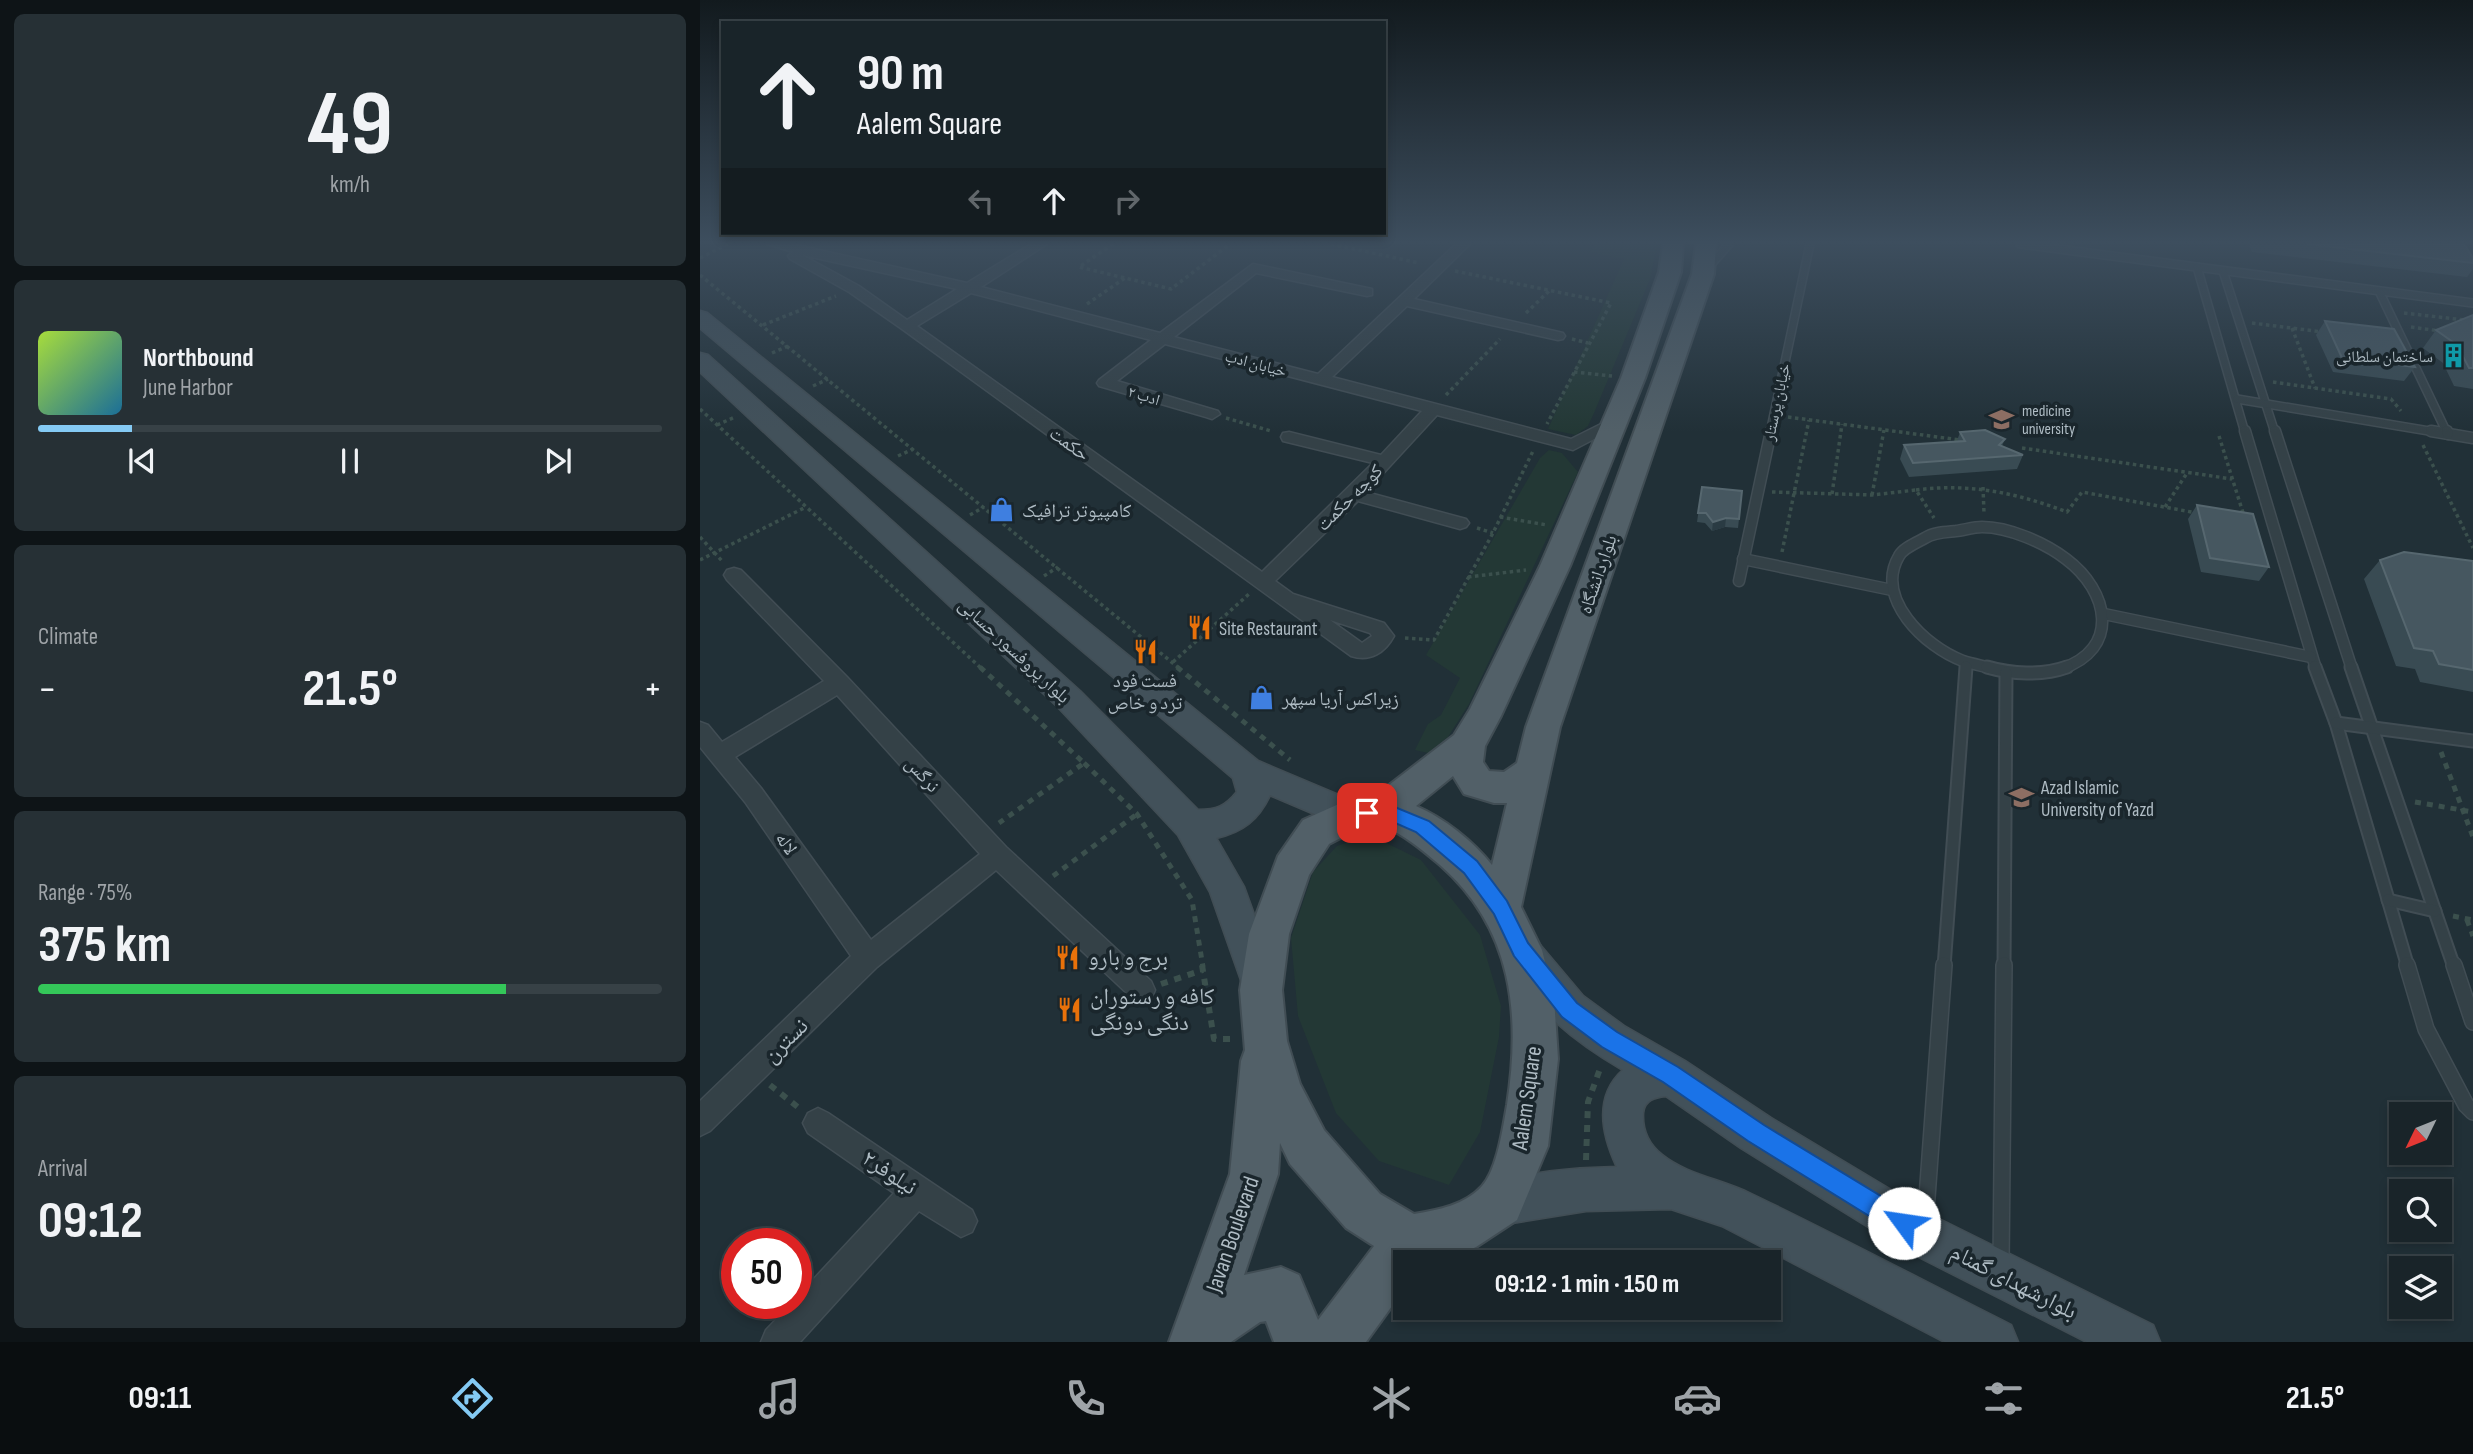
<!DOCTYPE html>
<html lang="en">
<head>
<meta charset="utf-8">
<style>
  body { margin:0; font-family:"Sofia Sans Condensed","Noto Naskh Arabic",sans-serif; background:#263035; color:#f1f3f6; height:100vh; display:flex; flex-direction:column; font-size:26px; white-space:nowrap }
  * { box-sizing:border-box; margin:0 }
  p { font-size:23px; color:#9fa4a8 }
  .icon { flex:none; width:38px; height:38px; fill:none; stroke:currentColor; stroke-width:2; stroke-linecap:round; stroke-linejoin:round }
  .map { position:relative; flex:1; overflow:hidden }
  .side { display:flex; flex-direction:column; gap:14px; padding:14px; background:#0e1417; width:700px }
  .side>* { flex:none }
  .hud { position:absolute; left:21px; top:21px; width:665px; height:214px; border-radius:0px; box-shadow:0 4px 10px #0003,0 0 0 2px #374146; background:#192429; color:#f1f3f6; overflow:hidden }
  .needle { width:46px; rotate:227deg }
  .controls { position:absolute; left:1689px; top:1102px; display:grid; gap:14px }
  .controls a { display:grid; place-items:center; width:63px; height:63px; border-radius:0px; background:#192429; box-shadow:0 4px 10px #0003,0 0 0 2px #374146; font-size:35px }
  .speed { position:absolute; left:21px; top:1228px; display:flex; gap:14px; font-size:35px; font-weight:700; text-align:center }
  .speed>* { display:grid; place-content:center; width:91px; height:91px; border-radius:50%; background:#192429; box-shadow:0 4px 10px #0003,0 0 0 2px #374146; line-height:1 }
  .speed .limit { border:10px solid #d22; background:#fff; color:#111 }
  .pin { position:absolute; display:grid; place-items:center; width:60px; height:60px; color:#fff; margin:-30px; border-radius:14px; box-shadow:0 4px 10px #0006 }
  .me { position:absolute; width:77px; margin:-38px; rotate:301deg; stroke-linejoin:round; filter:drop-shadow(0 0 5px #0008) }
  .turn { display:flex; align-items:center; gap:24px; height:147px; padding:0 21px; font-size:32px }
  .turn .icon { width:91px; height:91px; stroke-width:2.5 }
  .turn b { display:block; font-size:49px; line-height:60px }
  .lanes { display:flex; align-items:center; height:66px; padding:0 21px; background:#0003; justify-content:center; gap:35px; direction:ltr }
  .lanes .off { opacity:.35 }
  .big { font-size:52px; font-weight:700; line-height:1.1 }
  .side .card { flex:1; display:flex; flex-direction:column; justify-content:center; gap:10px; min-width:0; padding:0 24px; border-radius:10px; background:#263035 }
  .side .dial { align-items:center; gap:0 }
  .dial b { font-size:91px; line-height:1 }
  .song { display:flex; align-items:center; gap:21px }
  .cover { width:84px; height:84px; border-radius:10px; background:linear-gradient(135deg,hsl(80 70% 55%),hsl(200 70% 35%)) }
  .played { height:7px; border-radius:4px; background:linear-gradient(90deg,#84caf4 15%,#374146 15%) }
  .keys { display:flex; justify-content:space-around; direction:ltr }
  .heat { display:flex; justify-content:space-between; align-items:center; font-size:38px; direction:ltr }
  .charge { height:10px; border-radius:5px; background:linear-gradient(90deg,#34c759 75%,#374146 0) }
  .trip { position:absolute; left:693px; top:1250px; width:388px; height:70px; border-radius:0px; background:#192429; box-shadow:0 4px 10px #0003,0 0 0 2px #374146; font-weight:700; line-height:70px; text-align:center }
  .dock { display:flex; height:112px; justify-content:space-around; align-items:center; background:#0a0e10; color:#9fa4a8 }
  .dock .icon { width:49px; height:49px }
  .dock .on { color:#84caf4 }
  .dock b { font-size:32px; color:#f1f3f6 }
  main { display:flex; flex:1; min-height:0 }
  .map>svg:first-child { display:block }
</style>
</head>
<body>
<main>
<section class="side">
<div class="card dial"><b>49</b><p>km/h</p></div>
<div class="card">
<div class="song"><i class="cover"></i><div><b>Northbound</b><p>June Harbor</p></div></div>
<div class="played"></div>
<div class="keys"><svg class="icon" aria-label="previous" viewBox="0 0 24 24"><path d="M18 5L8 12l10 7zM5 5v14"/></svg><svg class="icon" aria-label="pause" viewBox="0 0 24 24"><path d="M8 5v14M16 5v14"/></svg><svg class="icon" aria-label="next" viewBox="0 0 24 24"><path d="M6 5l10 7-10 7zM19 5v14"/></svg></div>
</div>
<div class="card"><p>Climate</p>
<div class="heat"><a>−</a><b class="big">21.5°</b><a>+</a></div>
</div>
<div class="card"><p>Range · 75%</p><b class="big">375 km</b><div class="charge"></div></div>
<div class="card"><p>Arrival</p><b class="big">09:12</b></div>
</section>
<div class="map">
<svg width="1773" height="1342" viewBox="0 0 1773 1342">
  <rect width="100%" height="100%" fill="#213037"/>
  <g fill="#233835">
    <path d="M895 244H957L950 279 894 413 888 426 876 435 848 429 924 259 890 252Z"/>
    <path d="M849 450 862 453 878 472 769 704 748 737 728 753 715 750 728 724 741 715 760 678 726 655 840 458Z"/>
    <path d="M670 835 721 860 780 935 801 1006 799 1037 780 1132 749 1185 679 1161 636 1113 598 1016 591 938 613 872 637 846Z"/>
  </g>
  <g fill="none" stroke-linecap="round" stroke-linejoin="round">
    <defs>
      <g id="lane-far3">
        <path d="M1320 244 1773 303"/>
        <path d="M1497 267 1545 433"/>
        <path d="M1007 269 1029 244"/>
        <path d="M1523 271 1575 433"/>
        <path d="M1680 293 1747 433"/>
        <path d="M1537 399 1741 433"/>
        <path d="M1070 433 1110 244"/>
      </g>
      <g id="lane-far2">
        <path d="M1545 431 1616 669"/>
        <path d="M1575 431 1652 669"/>
        <path d="M1731 431 1773 438"/>
        <path d="M1747 431 1748 434"/>
        <path d="M1043 559 1192 590"/>
        <path d="M1039 581 1071 431"/>
        <path d="M1404 614 1611 657"/>
        <path d="M1266 669V663"/>
        <path d="M1294 669C1283 666 1273 664 1263 661 1225 647 1174 598 1199 556 1203 548 1218 542 1225 538 1234 532 1246 532 1256 531 1264 530 1274 527 1282 527 1309 527 1345 543 1366 559 1409 591 1421 649 1361 669"/>
      </g>
      <g id="lane-far1">
        <path d="M1287 667C1311 674 1342 676 1367 667"/>
        <path d="M1615 667 1636 723 1708 967"/>
        <path d="M1651 667 1754 967"/>
        <path d="M1636 723 1773 741"/>
        <path d="M1688 900 1735 911"/>
        <path d="M1244 967 1266 667"/>
        <path d="M1304 967 1306 673"/>
      </g>
      <g id="lane">
        <path d="M1707 965 1726 1029 1766 1105 1773 1112"/>
        <path d="M1754 965 1773 1022"/>
        <path d="M1225 1225 1244 965"/>
        <path d="M1301 1264 1304 965"/>
      </g>
      <g id="street">
        <path d="M67 244H92L267 283 331 244H347L281 287 460 333 553 264 672 289V295L667 296 556 273 474 337 618 374 756 244H770L714 299 863 333 865 336 863 339 858 340 707 306 632 377 871 439 907 421H919L921 425 873 450 737 415 666 492 766 519 769 523 766 527 760 529 658 501 575 581 593 594 684 623 694 636C685 653 670 662 651 656L202 329 149 292 90 259 88 256 93 252ZM102 255 257 289 207 320 159 286ZM271 293 451 340 399 380 397 383 399 386 506 417 512 419 520 414 518 411 417 381 465 344 722 411 681 455 589 432 583 433 581 437 583 441 673 463 562 572 217 326ZM630 620 670 633 672 636 662 643Z"/>
        <path d="M34 568 41 570 147 677 306 847 451 981 455 990 451 999 442 1003 433 999 296 870 177 967 10 1131 0 1136V1101L151 956 45 802 0 747V722L8 725 22 742 124 681 27 580 24 575 27 570ZM137 695 280 854 171 940 61 788 35 757Z"/>
        <path d="M118 1108 128 1113 272 1210 277 1221 272 1232 261 1237 219 1211 100 1342H61L66 1330 91 1304H96V1298L194 1193 108 1133 103 1123 108 1113Z"/>
      </g>
      <g id="secondary">
        <path d="M0 311 7 313 558 761 662 805 667 815 662 825 650 829 570 795C558 820 543 832 516 838L544 887 579 984 573 997 560 1002 547 997 510 892 478 835 358 707 0 372V353L8 355 380 691 498 810C516 810 525 807 537 792L533 778 0 328Z"/>
        <path d="M827 940 840 945 883 996 924 1026 985 1061 1071 1118 1241 1220 1453 1325 1460 1342H1387L1209 1252 1041 1148 966 1096C955 1097 944 1100 943 1113 942 1130 948 1144 962 1155 987 1175 1020 1179 1049 1193 1137 1235 1223 1281 1311 1325L1318 1342H1245L1022 1226 971 1209 886 1211 800 1225 785 1218 778 1203 785 1188C824 1171 874 1168 917 1167 902 1135 893 1097 923 1070 877 1043 830 1008 808 958L814 945Z"/>
      </g>
      <path id="primary" d="M963 244H983L981 272 945 378 870 566 801 716 785 746 783 762 789 771 804 772 817 763 826 727 992 274 996 244H1016L1014 274 860 727 821 907 842 950 854 998 858 1059 848 1146 817 1220 776 1247 759 1255 725 1262H705V1288L666 1342H574L566 1321 560 1322 531 1342H469L530 1174 541 1061 545 1050 540 990 549 934 578 856 603 820 650 799 676 795 754 735 770 709 840 566 921 378 959 272ZM753 776 764 794 794 803H807L792 865C773 841 744 818 716 806ZM683 826C706 836 721 849 740 865 813 929 821 1014 807 1105 803 1127 797 1170 782 1186 765 1205 738 1210 714 1214L680 1194 624 1130 600 1084 587 1041 582 990 589 934 609 875 629 844 656 830ZM580 1143 590 1164 646 1228 674 1246 618 1320 599 1275 581 1267 544 1275 578 1174Z"/>
    </defs>
    <use href="#lane-far3" stroke="#414d54" stroke-width="10"/>
    <use href="#lane-far2" stroke="#414d54" stroke-width="13"/>
    <use href="#lane-far1" stroke="#414d54" stroke-width="15"/>
    <use href="#lane" stroke="#414d54" stroke-width="18"/>
    <use href="#street" stroke="#414d54" stroke-width="3"/>
    <use href="#secondary" stroke="#414d54" stroke-width="3"/>
    <use href="#primary" stroke="#414d54" stroke-width="4"/>
    <g stroke="#3b504d" stroke-width="3.5" stroke-dasharray="3.5 3.5" stroke-linecap="butt">
      <path d="M413 244 379 267 471 289 530 244"/>
      <path d="M631 244 719 263"/>
      <path d="M0 258 28 244"/>
      <path d="M755 271 911 303 847 424"/>
      <path d="M0 275 480 669"/>
      <path d="M387 304 425 278"/>
      <path d="M826 313 849 291"/>
      <path d="M1704 313 1773 321"/>
      <path d="M1552 323 1623 332"/>
      <path d="M63 325 136 296"/>
      <path d="M1711 327 1740 331"/>
      <path d="M1592 328 1615 388"/>
      <path d="M872 339 888 343"/>
      <path d="M72 353 88 346"/>
      <path d="M874 372 912 376"/>
      <path d="M1573 382 1691 399 1701 411"/>
      <path d="M113 386 128 379"/>
      <path d="M746 395 800 339"/>
      <path d="M0 409 282 669"/>
      <path d="M1088 417 1260 440"/>
      <path d="M526 418 571 431"/>
      <path d="M17 425 35 417"/>
      <path d="M1519 436 1544 516"/>
      <path d="M1723 445 1773 548"/>
      <path d="M1322 448 1532 479"/>
      <path d="M198 456 213 449"/>
      <path d="M1283 487 1284 513"/>
      <path d="M1216 490C1270 483 1317 493 1367 512L1382 492 1497 513"/>
      <path d="M1072 492 1172 495 1216 490 1234 518"/>
      <path d="M1132 494 1142 424"/>
      <path d="M1172 495 1184 430"/>
      <path d="M1465 507 1487 473"/>
      <path d="M270 515 284 507"/>
      <path d="M800 517 847 525"/>
      <path d="M777 528 793 533"/>
      <path d="M0 537 23 562"/>
      <path d="M1082 552 1109 420"/>
      <path d="M0 560 106 507"/>
      <path d="M344 576 358 567"/>
      <path d="M768 577 826 570"/>
      <path d="M705 638 734 640 793 533 833 451"/>
      <path d="M473 662 549 594"/>
    </g>
    <g stroke="#3b504d" stroke-width="5" stroke-dasharray="6 6" stroke-linecap="butt">
      <path d="M280 667 384 763 299 823"/>
      <path d="M477 667 590 760"/>
      <path d="M1741 752 1773 837"/>
      <path d="M384 763 437 814 492 900 503 967"/>
      <path d="M1715 802 1773 812"/>
      <path d="M353 876 437 814"/>
      <path d="M1753 916 1773 920"/>
      <path d="M1767 920 1773 936"/>
    </g>
    <g stroke="#3b504d" stroke-width="6" stroke-dasharray="7 7" stroke-linecap="butt">
      <path d="M502 965 514 1039H533"/>
      <path d="M461 984 503 970"/>
      <path d="M70 1085 99 1108"/>
      <path d="M886 1160 888 1102 901 1066"/>
    </g>
    <use href="#lane-far3" stroke="#344147" stroke-width="7"/>
    <use href="#lane-far2" stroke="#344147" stroke-width="10"/>
    <use href="#lane-far1" stroke="#344147" stroke-width="11"/>
    <use href="#lane" stroke="#344147" stroke-width="15"/>
    <use href="#street" fill="#344147" fill-rule="evenodd"/>
    <use href="#secondary" fill="#42515a" fill-rule="evenodd"/>
    <use href="#primary" fill="#526068" fill-rule="evenodd"/>
  </g>
  <g fill="#394b53">
    <path d="M1549 244H1764L1773 258V269L1767 277 1552 252Z"/>
    <path d="M1773 315V389L1754 386 1743 363 1723 348 1736 330Z"/>
    <path d="M1625 321 1715 367 1704 381 1633 372 1616 335Z"/>
    <path d="M1260 432 1305 439 1302 446 1323 455 1317 469 1209 477 1200 459 1204 445 1257 441Z"/>
    <path d="M1002 487 1039 519 1038 528 1025 527 1012 531 1005 523 997 522Z"/>
    <path d="M1497 505 1569 567 1559 581 1501 572 1488 519Z"/>
    <path d="M1680 560 1773 561V692L1720 682 1715 669 1696 666 1664 579Z"/>
  </g>
  <path fill="#2a3b43" d="M1026 518 1025 527 1012 531 1013 522Z"/>
  <g fill="#465760" stroke="#56676f" stroke-width="2">
    <path d="M1607 244H1764L1773 258V263Z"/>
    <path d="M1773 315V368H1769L1757 345 1736 330Z"/>
    <path d="M1625 321 1694 329 1715 367 1642 358Z"/>
    <path d="M1285 430 1305 439 1299 445 1323 455 1213 463 1204 445 1265 441 1260 432Z"/>
    <path d="M1002 487 1042 491 1039 519 1026 518 1013 522 1006 513H998Z"/>
    <path d="M1497 505 1553 514 1569 567 1510 558Z"/>
    <path d="M1704 552 1773 561V670L1739 664 1733 651 1714 648 1680 560Z"/>
  </g>
  <linearGradient id="sky" x2="0" y2="1"><stop stop-color="#121a1e"/><stop offset="0.56" stop-color="#3d4e5e"/><stop offset="1" stop-color="#3d4e5e" stop-opacity="0"/></linearGradient>
  <rect width="1773" height="432" fill="url(#sky)"/>
  <path fill="#1a73e8" stroke="#114b97" stroke-width="2" d="M685 803 729 821 777 861 807 901 828 943 877 1003 917 1032 978 1067 1064 1125 1212 1215 1215 1223 1212 1232 1204 1235 1195 1232 1048 1141 963 1082 902 1047 862 1017 814 956 794 914 764 873 716 832 684 818 667 820 661 818 658 813 661 807Z"/>
  <defs>
    <symbol id="building-bare" viewBox="-9 -9 18 18"><path d="M-4-6H4V6H1V3H-1V6H-4ZM-2.5-4.3h1.7v1.8h-1.7ZM.8-4.3h1.7v1.8H.8ZM-2.5-1h1.7V.8h-1.7ZM.8-1h1.7V.8H.8Z" fill="#0f9aa8" stroke="#1a262c" stroke-width="2.5" paint-order="stroke"/></symbol>
    <symbol id="university-bare" viewBox="-9 -9 18 18"><path d="M0-5L7-2L0 1L-7-2ZM-4 1L0 2.5L4 1V4Q0 6-4 4Z" fill="#8d6e63" stroke="#1a262c" stroke-width="2.5" paint-order="stroke"/></symbol>
    <symbol id="shop-bare" viewBox="-9 -9 18 18"><path d="M-5-2.5h2.3a2.7 3.5 0 0 1 5.4 0H5L5.5 6h-11ZM-1.5-2.5h3a1.5 2.3 0 0 0-3 0Z" fill="#3f7fe0" stroke="#1a262c" stroke-width="2.5" paint-order="stroke"/></symbol>
    <symbol id="restaurant-bare" viewBox="-9 -9 18 18"><path d="M-5-6h1v4h1v-4h1v4h1v-4h1v5L-1.5 .5V6h-2V.5L-5-1ZM5-6V6H3V1.5H1.5Q1.5-4 5-6Z" fill="#e8710a" stroke="#1a262c" stroke-width="2.5" paint-order="stroke"/></symbol>
  </defs>
  <g fill-rule="evenodd">
    <use href="#building-bare" x="1736" y="338" width="35" height="35"/>
    <use href="#university-bare" x="1284" y="402" width="35" height="35"/>
    <use href="#shop-bare" x="284" y="492" width="35" height="35"/>
    <use href="#restaurant-bare" x="482" y="610" width="35" height="35"/>
    <use href="#restaurant-bare" x="428" y="634" width="35" height="35"/>
    <use href="#shop-bare" x="544" y="680" width="35" height="35"/>
    <use href="#university-bare" x="1304" y="780" width="35" height="35"/>
    <use href="#restaurant-bare" x="350" y="940" width="35" height="35"/>
    <use href="#restaurant-bare" x="352" y="992" width="35" height="35"/>
  </g>
  <g text-anchor="middle" stroke-width="7" stroke-linejoin="round" paint-order="stroke">
    <g font-size="16" fill="#afbcc4" stroke="#1a262c" text-anchor="end">
      <text x="1733" y="362">ساختمان سلطانی</text>
      <text x="1322" y="416" text-anchor="start">medicine<tspan x="1322" dy="18">university</tspan></text>
    </g>
    <g font-size="16" fill="#afbcc4" stroke="#1a262c">
      <text transform="translate(556 363) rotate(15)" y="6">خیابان ادب</text>
      <text transform="translate(444 395) rotate(17)" y="6">ادب ۲</text>
      <text transform="translate(1076 402) rotate(-78)" y="6">خیابان پرستار</text>
    </g>
    <g font-size="19" fill="#afbcc4" stroke="#1a262c">
      <text transform="translate(370 443) rotate(36)" y="7">حکمت</text>
      <text transform="translate(649 497) rotate(-45)" y="7">کوچه حکمت</text>
      <text transform="translate(897 574) rotate(-71)" y="7">بلواردانشگاه</text>
      <text transform="translate(315 650) rotate(43)" y="7">بلوار پروفسور حسابی</text>
      <text transform="translate(223 774) rotate(47)" y="7">نرگس</text>
      <text transform="translate(87 843) rotate(55)" y="7">لاله</text>
    </g>
    <g font-size="19" fill="#afbcc4" stroke="#1a262c" text-anchor="start">
      <text x="322" y="517">کامپیوتر ترافیک</text>
      <text x="519" y="635">Site Restaurant</text>
      <text x="445" y="687" text-anchor="middle">فست فود<tspan x="445" dy="22">ترد و خاص</tspan></text>
      <text x="582" y="705">زیراکس آریا سپهر</text>
      <text x="1341" y="794">Azad Islamic<tspan x="1341" dy="22">University of Yazd</tspan></text>
    </g>
    <g font-size="23" fill="#afbcc4" stroke="#1a262c" text-anchor="start">
      <text x="388" y="965">برج و بارو</text>
      <text x="390" y="1004">کافه و رستوران<tspan x="390" dy="26">دنگی دونگی</tspan></text>
    </g>
    <g font-size="23" fill="#afbcc4" stroke="#1a262c">
      <text transform="translate(85 1040) rotate(-44)" y="8">نسترن</text>
      <text transform="translate(826 1098) rotate(-82)" y="8">Aalem Square</text>
      <text transform="translate(190 1172) rotate(34)" y="8">نیلوفر۲</text>
      <text transform="translate(532 1234) rotate(-71)" y="8">Javan Boulevard</text>
      <text transform="translate(1314 1281) rotate(27)" y="8">بلوارشهدای گمنام</text>
    </g>
  </g>
</svg>
<div class="controls">
<a><svg class="needle" viewBox="-14 -14 28 28"><path d="M0-13l5 13h-10z" fill="#e53935"/><path d="M0 13l5-13h-10z" fill="#9fa4a8"/></svg></a>
<a><svg class="icon" aria-label="search" viewBox="0 0 24 24"><circle cx="10" cy="10" r="6"/><path d="M15 15l6 6"/></svg></a>
<a><svg class="icon" aria-label="layers" viewBox="0 0 24 24"><path d="M12 4l9 5-9 5-9-5zM3 14l9 5 9-5"/></svg></a>
</div>
<div class="speed"><div class="limit">50</div></div>
<div class="pin" style="left:667px;top:813px;background:#d93025"><svg class="icon" aria-label="arrive" viewBox="0 0 24 24"><path d="M6 21V4h12l-3 4 3 4H6"/></svg></div>
<svg class="me" style="left:1204px;top:1223px" viewBox="-20 -20 40 40"><circle r="19" fill="#fff"/><path d="M0-13L10 11 0 6-10 11z" fill="#1a73e8"/></svg>
<div class="trip">09:12 · 1 min · 150 m</div>
<div class="hud">
<div class="turn"><svg class="icon" aria-label="ahead" viewBox="0 0 24 24"><path d="M12 20V5M6 11l6-6 6 6"/></svg><div><b>90 m</b>Aalem Square</div></div>
<div class="lanes"><svg class="icon off" aria-label="left" viewBox="0 0 24 24"><path d="M17 20v-9H6M10 6l-5 5 5 5"/></svg><svg class="icon" aria-label="ahead" viewBox="0 0 24 24"><path d="M12 20V5M6 11l6-6 6 6"/></svg><svg class="icon off" aria-label="right" viewBox="0 0 24 24"><path d="M7 20v-9h11M14 6l5 5-5 5"/></svg></div>
</div>
</div>
</main>
<nav class="dock">
<b>09:11</b>
<svg class="icon on" aria-label="directions" viewBox="0 0 24 24"><path d="M12 3l9 9-9 9-9-9zM9 14v-3h6M13 9l2 2-2 2"/></svg>
<svg class="icon" aria-label="music" viewBox="0 0 24 24"><path d="M9 18V5l10-2v13"/><circle cx="6" cy="18" r="3"/><circle cx="16" cy="16" r="3"/></svg>
<svg class="icon" aria-label="phone" viewBox="0 0 24 24"><path d="M5 4h4l2 5-3 2q2 4 5 5l2-3 5 2v4C11 20 4 13 5 4z"/></svg>
<svg class="icon" aria-label="climate" viewBox="0 0 24 24"><path d="M12 3v18M4 7l16 10M4 17L20 7"/></svg>
<svg class="icon" aria-label="car" viewBox="0 0 24 24"><path d="M5 17H2v-5l4-1 3-4h7l3 4 3 1v5h-3M9 17h6M6 11h13"/><circle cx="7" cy="17" r="2"/><circle cx="17" cy="17" r="2"/></svg>
<svg class="icon" aria-label="filters" viewBox="0 0 24 24"><path d="M4 7h16M4 17h16"/><circle cx="9" cy="7" r="2"/><circle cx="15" cy="17" r="2"/></svg>
<b>21.5°</b>
</nav>
</body>
</html>
